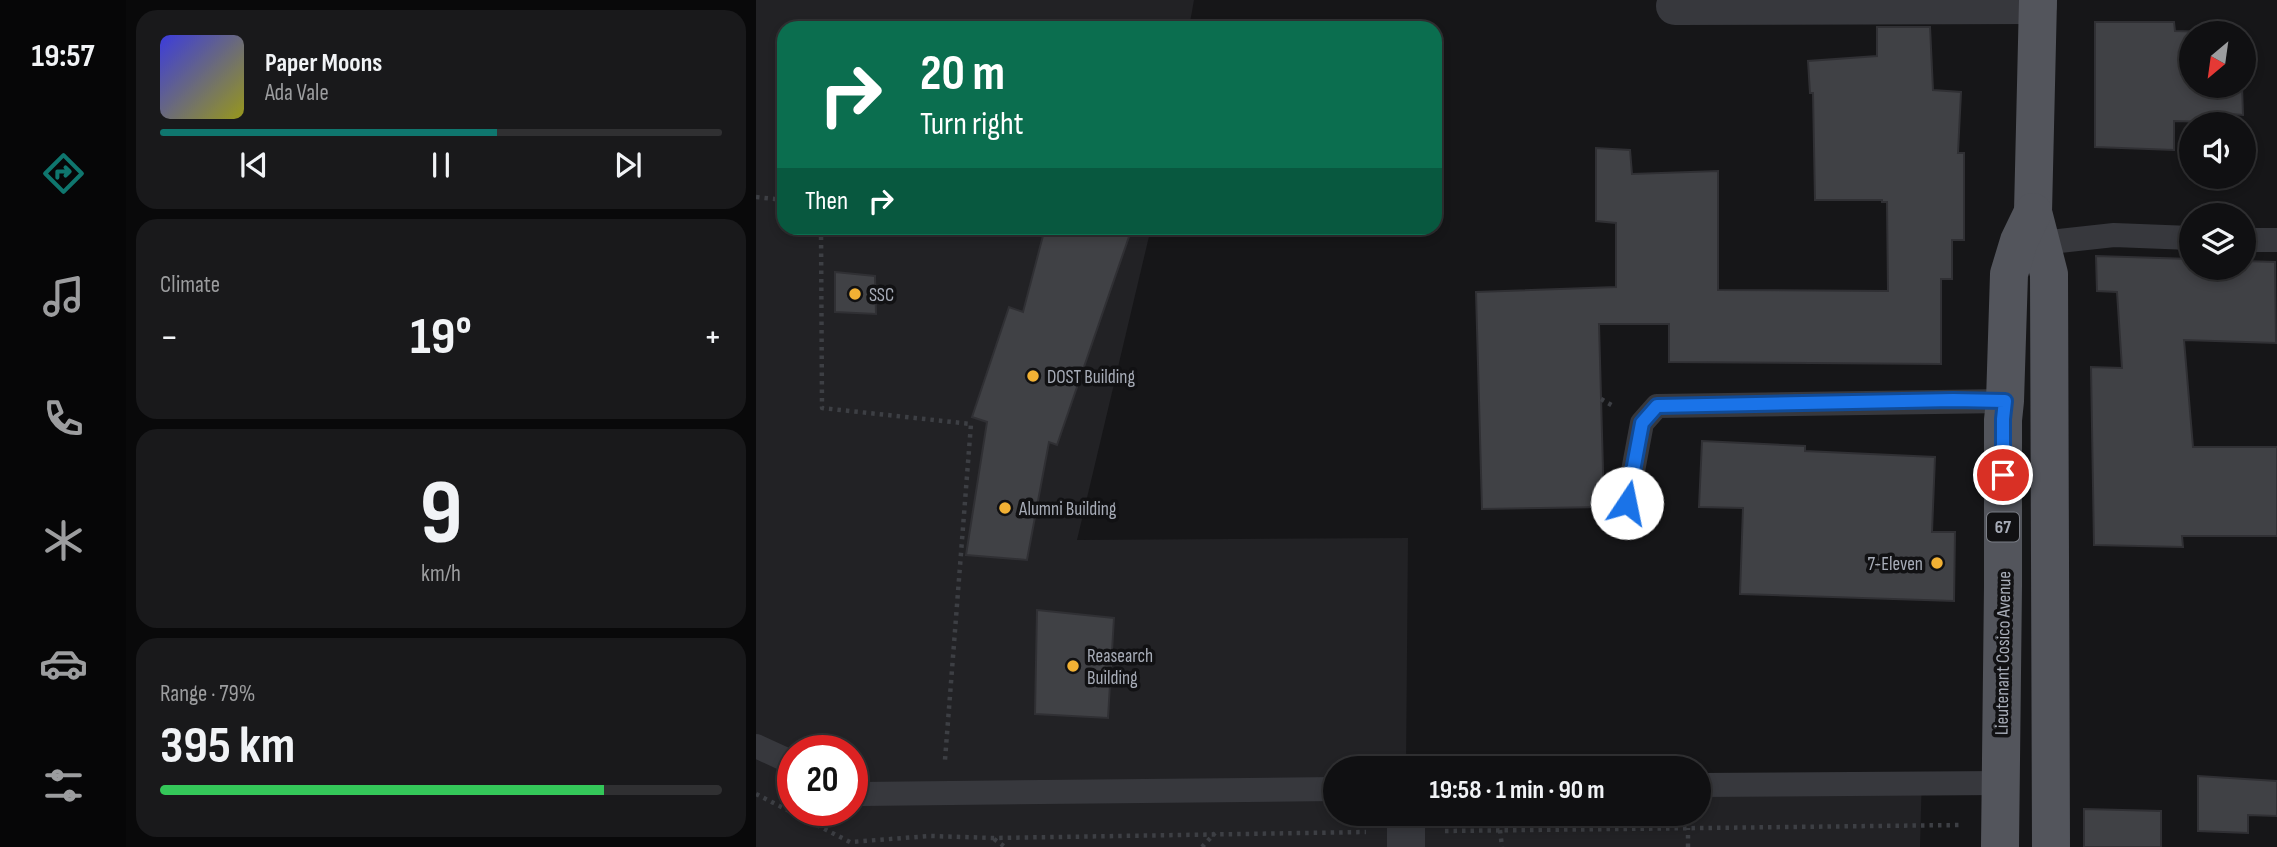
<!DOCTYPE html>
<html lang="en">
<head>
<meta charset="utf-8">
<style>
  body { margin:0; font-family:"Sofia Sans Condensed",sans-serif; background:#19191b; color:#f1f3f6; height:100vh; display:flex; flex-direction:column; font-size:26px; white-space:nowrap }
  * { box-sizing:border-box; margin:0 }
  p { font-size:23px; color:#9c9d9f }
  .icon { flex:none; width:38px; height:38px; fill:none; stroke:currentColor; stroke-width:2; stroke-linecap:round; stroke-linejoin:round }
  .map { position:relative; flex:1; overflow:hidden }
  .side { display:flex; flex-direction:column; gap:10px; padding:10px; background:#09090a; width:630px }
  .side>* { flex:none }
  .hud { position:absolute; left:21px; top:21px; width:665px; height:214px; border-radius:21px; box-shadow:0 4px 10px #0003,0 0 0 2px #303032; background:#0b6e4f; color:#fff; overflow:hidden }
  .needle { width:46px; rotate:209deg }
  .controls { position:absolute; left:1423px; top:21px; display:grid; gap:14px }
  .controls a { display:grid; place-items:center; width:77px; height:77px; border-radius:50%; background:#101012; box-shadow:0 4px 10px #0003,0 0 0 2px #303032; font-size:35px }
  .speed { position:absolute; left:21px; top:735px; display:flex; gap:14px; font-size:35px; font-weight:700; text-align:center }
  .speed>* { display:grid; place-content:center; width:91px; height:91px; border-radius:50%; background:#101012; box-shadow:0 4px 10px #0003,0 0 0 2px #303032; line-height:1 }
  .speed .limit { border:10px solid #d22; background:#fff; color:#111 }
  .pin { position:absolute; display:grid; place-items:center; width:60px; height:60px; color:#fff; margin:-30px; border:4px solid #fff; border-radius:50%; box-shadow:0 2px 7px #0007 }
  .me { position:absolute; width:77px; margin:-38px; rotate:11deg; stroke-linejoin:round; filter:drop-shadow(0 0 5px #0008) }
  .turn { display:flex; align-items:center; gap:24px; height:147px; padding:0 28px; font-size:32px }
  .turn .icon { width:91px; height:91px; stroke-width:2.5 }
  .turn b { display:block; font-size:49px; line-height:60px }
  .then { display:flex; align-items:center; height:66px; padding:0 28px; background:#0003; gap:14px; font-size:26px }
  .big { font-size:52px; font-weight:700; line-height:1.1 }
  .side .tile { flex:1; display:flex; flex-direction:column; justify-content:center; gap:10px; min-width:0; padding:0 24px; border-radius:21px; background:#19191b }
  .side .dial { align-items:center; gap:0 }
  .dial b { font-size:91px; line-height:1 }
  .song { display:flex; align-items:center; gap:21px }
  .cover { width:84px; height:84px; border-radius:10px; background:linear-gradient(135deg,hsl(240 70% 55%),hsl(60 70% 35%)) }
  .played { height:7px; border-radius:4px; background:linear-gradient(90deg,#0f766e 60%,#303032 60%) }
  .keys { display:flex; justify-content:space-around; direction:ltr }
  .heat { display:flex; justify-content:space-between; align-items:center; font-size:38px; direction:ltr }
  .charge { height:10px; border-radius:5px; background:linear-gradient(90deg,#34c759 79%,#303032 0) }
  .trip { position:absolute; left:567px; top:756px; width:388px; height:70px; border-radius:35px; background:#101012; box-shadow:0 4px 10px #0003,0 0 0 2px #303032; font-weight:700; line-height:70px; text-align:center }
  main { display:flex; flex:1; min-height:0 }
  .menu { display:flex; flex-direction:column; width:126px; justify-content:space-around; align-items:center; background:#060607; color:#9c9d9f }
  .menu .icon { width:49px; height:49px }
  .menu .selected { color:#0f766e }
  .menu b { font-size:32px; color:#f1f3f6 }
  .map>svg:first-child { display:block }
</style>
</head>
<body>
<main>
<nav class="menu">
<b>19:57</b>
<svg class="icon selected" aria-label="directions" viewBox="0 0 24 24"><path d="M12 3l9 9-9 9-9-9zM9 14v-3h6M13 9l2 2-2 2"/></svg>
<svg class="icon" aria-label="music" viewBox="0 0 24 24"><path d="M9 18V5l10-2v13"/><circle cx="6" cy="18" r="3"/><circle cx="16" cy="16" r="3"/></svg>
<svg class="icon" aria-label="phone" viewBox="0 0 24 24"><path d="M5 4h4l2 5-3 2q2 4 5 5l2-3 5 2v4C11 20 4 13 5 4z"/></svg>
<svg class="icon" aria-label="climate" viewBox="0 0 24 24"><path d="M12 3v18M4 7l16 10M4 17L20 7"/></svg>
<svg class="icon" aria-label="car" viewBox="0 0 24 24"><path d="M5 17H2v-5l4-1 3-4h7l3 4 3 1v5h-3M9 17h6M6 11h13"/><circle cx="7" cy="17" r="2"/><circle cx="17" cy="17" r="2"/></svg>
<svg class="icon" aria-label="filters" viewBox="0 0 24 24"><path d="M4 7h16M4 17h16"/><circle cx="9" cy="7" r="2"/><circle cx="15" cy="17" r="2"/></svg>
</nav>
<section class="side">
<div class="tile">
<div class="song"><i class="cover"></i><div><b>Paper Moons</b><p>Ada Vale</p></div></div>
<div class="played"></div>
<div class="keys"><svg class="icon" aria-label="previous" viewBox="0 0 24 24"><path d="M18 5L8 12l10 7zM5 5v14"/></svg><svg class="icon" aria-label="pause" viewBox="0 0 24 24"><path d="M8 5v14M16 5v14"/></svg><svg class="icon" aria-label="next" viewBox="0 0 24 24"><path d="M6 5l10 7-10 7zM19 5v14"/></svg></div>
</div>
<div class="tile"><p>Climate</p>
<div class="heat"><a>−</a><b class="big">19°</b><a>+</a></div>
</div>
<div class="tile dial"><b>9</b><p>km/h</p></div>
<div class="tile"><p>Range · 79%</p><b class="big">395 km</b><div class="charge"></div></div>
</section>
<div class="map">
<svg width="1521" height="847" viewBox="0 0 1521 847">
  <rect width="100%" height="100%" fill="#161618"/>
  <path fill="#222225" fill-rule="evenodd" d="M0 0H438L433 28H28V228H395L321 540 652 538 650 768H579V814H943V779L1166 773 1164 847H0ZM37 751H96V810H37Z"/>
  <g fill="#404145" stroke="#303034" stroke-width="2">
    <path d="M1339 22H1418L1419 31 1490 33V71H1488V33H1435V86H1486L1487 115 1453 112V122L1418 121V150L1339 147Z"/>
    <path d="M1121 27H1174L1177 90 1205 92 1202 153H1208V240H1196V279H1185V364L913 362V324H843L848 507 726 509 720 292 860 287V223L840 221V148L874 150 876 174 962 171V290L1132 291 1131 202H1126V200H1059L1057 93H1054L1052 61 1121 56Z"/>
    <path d="M289 228H376L301 445 293 442 271 560 210 555 231 422 216 417 253 307 267 312Z"/>
    <path d="M1340 256 1435 259V268H1488V261L1519 262 1520 343 1428 340 1437 447H1521V536H1426L1427 547 1338 545 1335 367 1366 368 1361 292 1341 291Z"/>
    <path d="M79 272 119 276 120 314 79 312Z"/>
    <path d="M946 441 1049 446V451L1179 457 1176 532H1199L1198 601 984 594 987 508 943 507Z"/>
    <path d="M281 610 358 618 352 718 279 714Z"/>
    <path d="M1442 776 1521 781V816L1492 815V833L1442 831Z"/>
    <path d="M1328 809 1405 811V847H1328Z"/>
  </g>
  <g fill="none" stroke-linecap="round" stroke-linejoin="round">
    <g stroke="#3d3f44" stroke-width="4.5" stroke-dasharray="3.5 5" stroke-linecap="butt">
      <path d="M0 197 28 200"/>
      <path d="M65 228 66 408 215 424 189 760"/>
      <path d="M845 399 857 406"/>
      <path d="M0 794 94 842 175 836 238 838 610 832"/>
      <path d="M744 830 746 847"/>
      <path d="M689 831 1205 825"/>
      <path d="M238 839 249 847"/>
      <path d="M446 847 459 833"/>
      <path d="M932 847V828"/>
    </g>
    <g stroke="#37383d" stroke-width="24">
      <path d="M1488 240H1521"/>
      <path d="M1272 242 1285 243 1358 235 1435 238"/>
      <path d="M871 503 886 423 901 406 1249 401"/>
      <path d="M0 746 37 763"/>
      <path d="M943 785 1244 783"/>
      <path d="M96 790 105 794 579 789"/>
    </g>
    <g stroke="#37383d" stroke-width="38">
      <path d="M919 6 1282 5"/>
      <path d="M650 814V847"/>
    </g>
    <g stroke="#53555c" stroke-width="38">
      <path d="M1282 0 1277 212 1293 274 1295 847"/>
      <path d="M1244 847 1247 586V420L1249 401 1253 274 1263 241 1277 212"/>
    </g>
  </g>
  <g fill="none" stroke-linecap="round" stroke-linejoin="round">
    <defs>
      <path id="route" d="M871 503 886 423 901 406 1197 400 1249 401 1247 419V475"/>
    </defs>
    <use href="#route" stroke="#114b97" stroke-width="18"/>
    <use href="#route" stroke="#1a73e8" stroke-width="12"/>
  </g>
  <g fill="#f2b134" stroke="#111113" stroke-width="2.5">
    <circle cx="99" cy="294" r="7"/>
    <circle cx="277" cy="376" r="7"/>
    <circle cx="249" cy="508" r="7"/>
    <circle cx="1181" cy="563" r="7"/>
    <circle cx="317" cy="666" r="7"/>
  </g>
  <g text-anchor="middle" stroke-width="7" stroke-linejoin="round" paint-order="stroke">
    <rect fill="#111113" stroke="#7b7e86" stroke-width="2" x="1231" y="512.5" width="32" height="29" rx="5"/>
    <g font-size="18" font-weight="bold" fill="#a8adb8">
      <text x="1247" y="533">67</text>
    </g>
    <g font-size="19" fill="#a8adb8" stroke="#111113" text-anchor="start">
      <text x="113" y="301">SSC</text>
      <text x="291" y="383">DOST Building</text>
      <text x="263" y="515">Alumni Building</text>
      <text x="1167" y="570" text-anchor="end">7-Eleven</text>
      <text x="331" y="662">Reasearch<tspan x="331" dy="22">Building</tspan></text>
    </g>
    <g font-size="19" fill="#a8adb8" stroke="#111113">
      <text transform="translate(1246 653) rotate(-89)" y="7">Lieutenant Cosico Avenue</text>
    </g>
  </g>
</svg>
<div class="controls">
<a><svg class="needle" viewBox="-14 -14 28 28"><path d="M0-13l5 13h-10z" fill="#e53935"/><path d="M0 13l5-13h-10z" fill="#9c9d9f"/></svg></a>
<a><svg class="icon" aria-label="sound" viewBox="0 0 24 24"><path d="M4 9h4l5-4v14l-5-4H4zM17 9q2 3 0 6"/></svg></a>
<a><svg class="icon" aria-label="layers" viewBox="0 0 24 24"><path d="M12 4l9 5-9 5-9-5zM3 14l9 5 9-5"/></svg></a>
</div>
<div class="speed"><div class="limit">20</div></div>
<div class="pin" style="left:1247px;top:475px;background:#d93025"><svg class="icon" aria-label="arrive" viewBox="0 0 24 24"><path d="M6 21V4h12l-3 4 3 4H6"/></svg></div>
<svg class="me" style="left:871px;top:503px" viewBox="-20 -20 40 40"><circle r="19" fill="#fff"/><path d="M0-13L10 11 0 6-10 11z" fill="#1a73e8"/></svg>
<div class="trip">19:58 · 1 min · 90 m</div>
<div class="hud">
<div class="turn"><svg class="icon" aria-label="right" viewBox="0 0 24 24"><path d="M7 20v-9h11M14 6l5 5-5 5"/></svg><div><b>20 m</b>Turn right</div></div>
<div class="then">Then<svg class="icon" aria-label="right" viewBox="0 0 24 24"><path d="M7 20v-9h11M14 6l5 5-5 5"/></svg></div>
</div>
</div>
</main>
</body>
</html>
